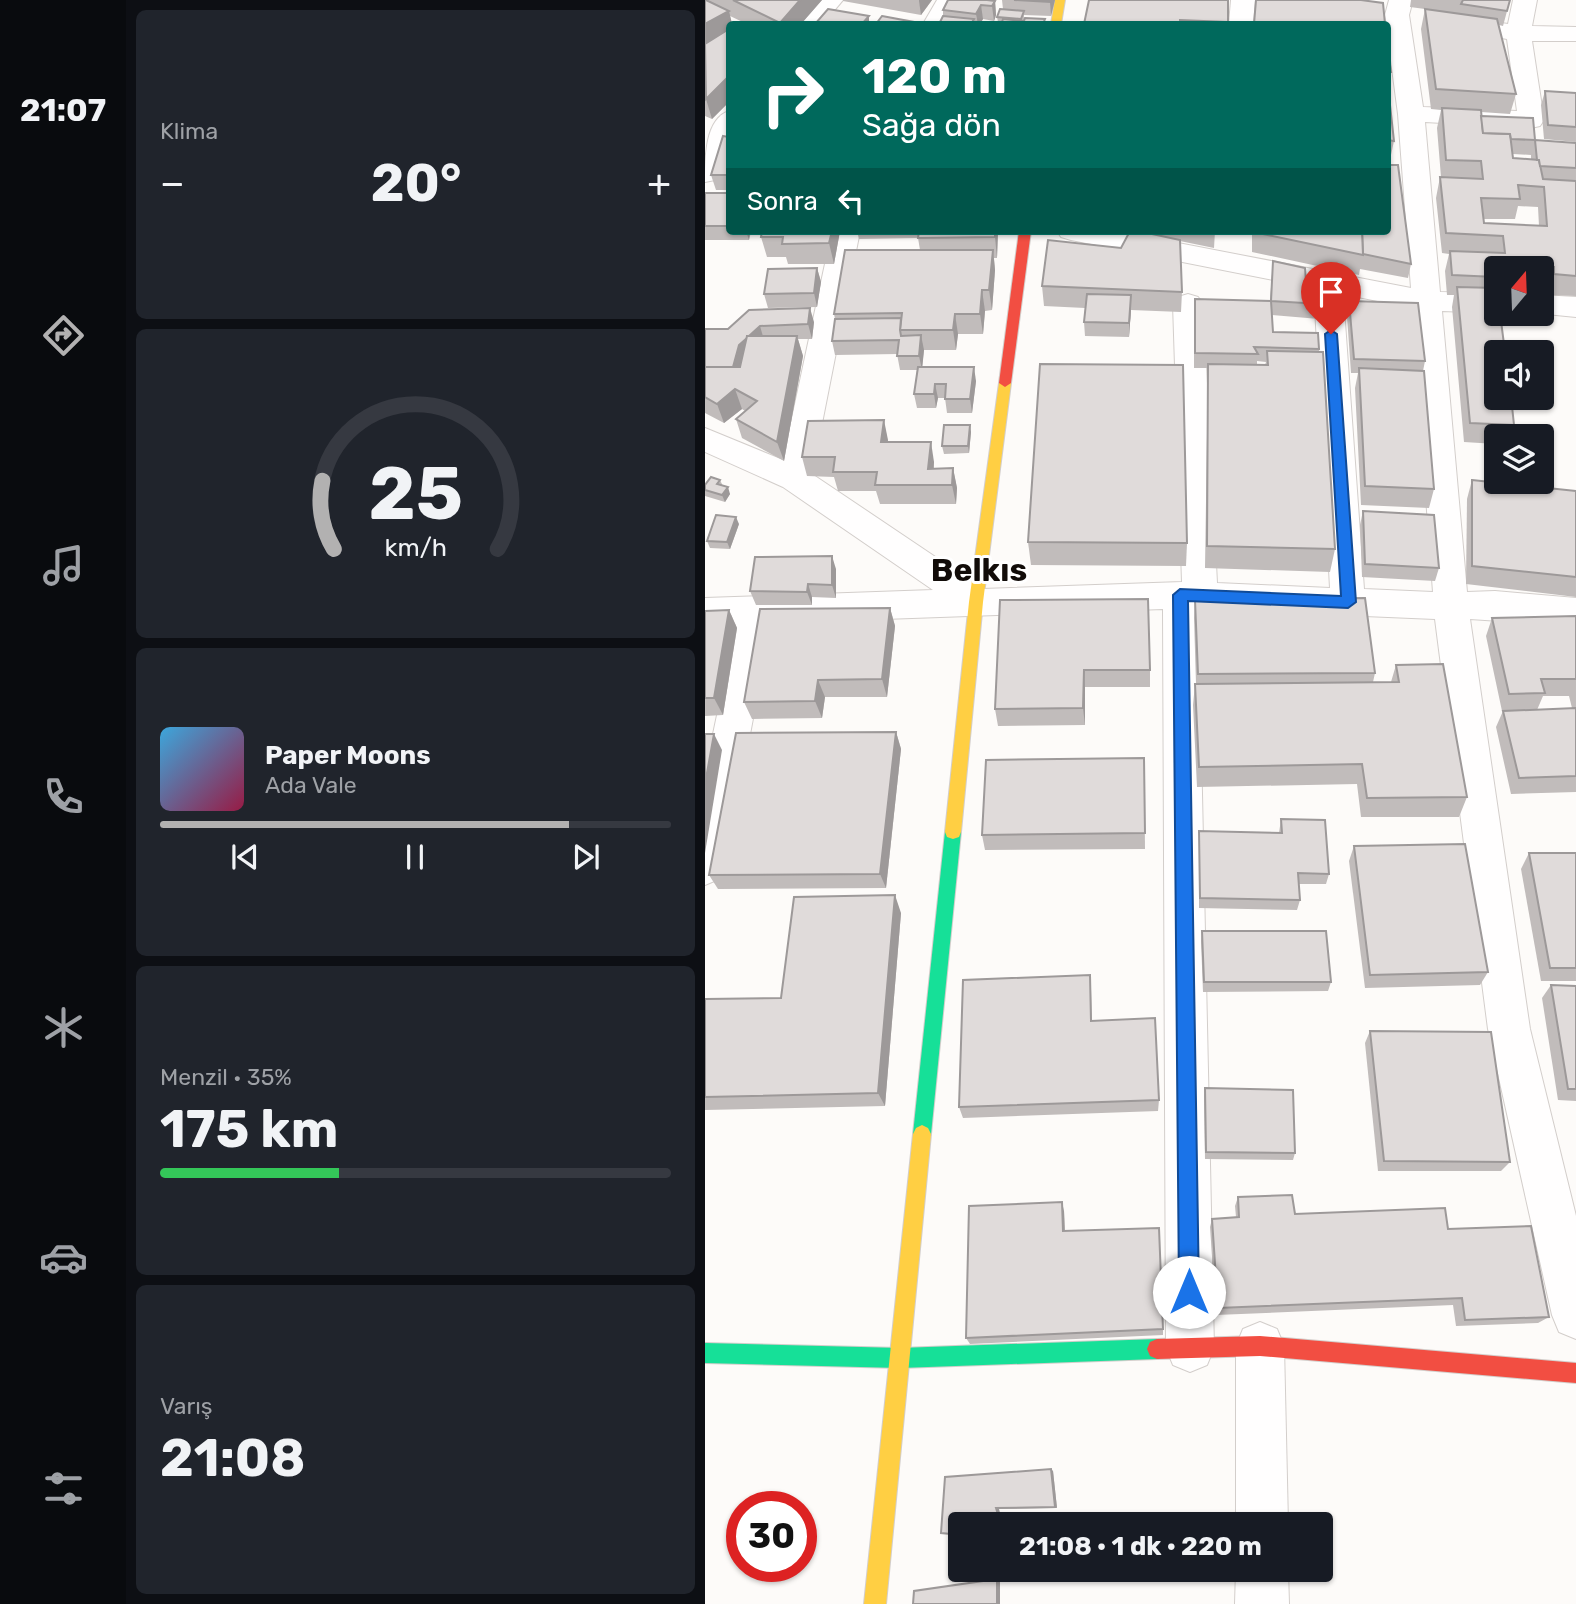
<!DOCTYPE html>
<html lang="tr">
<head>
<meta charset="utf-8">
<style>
  body { margin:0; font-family:Rubik,sans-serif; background:#20242c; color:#f1f3f6; height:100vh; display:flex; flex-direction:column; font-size:26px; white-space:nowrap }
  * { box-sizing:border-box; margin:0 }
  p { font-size:23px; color:#9ea1a6 }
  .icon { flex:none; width:38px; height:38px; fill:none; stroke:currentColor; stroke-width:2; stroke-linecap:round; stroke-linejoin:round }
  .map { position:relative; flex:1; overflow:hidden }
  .sheet { display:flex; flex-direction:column; gap:10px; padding:10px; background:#0d0f14; width:579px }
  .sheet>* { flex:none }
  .hud { position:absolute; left:21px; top:21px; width:665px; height:214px; border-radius:7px; box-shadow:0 2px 5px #0004; background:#00695c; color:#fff; overflow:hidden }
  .needle { width:46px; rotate:19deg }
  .buttons { position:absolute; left:779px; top:256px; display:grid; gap:14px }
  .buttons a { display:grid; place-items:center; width:70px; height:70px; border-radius:7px; background:#171b24; box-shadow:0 2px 5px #0004; font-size:35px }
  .speed { position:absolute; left:21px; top:1491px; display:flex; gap:14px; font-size:35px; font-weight:700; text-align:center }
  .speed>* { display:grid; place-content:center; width:91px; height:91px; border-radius:50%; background:#171b24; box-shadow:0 2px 5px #0004; line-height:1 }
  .speed .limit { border:10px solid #d22; background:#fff; color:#111 }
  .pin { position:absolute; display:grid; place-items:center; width:60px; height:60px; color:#fff; margin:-72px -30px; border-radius:50% 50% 50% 0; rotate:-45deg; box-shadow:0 0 7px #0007 }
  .pin .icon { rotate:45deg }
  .me { position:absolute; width:77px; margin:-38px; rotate:0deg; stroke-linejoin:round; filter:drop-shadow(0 0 5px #0008) }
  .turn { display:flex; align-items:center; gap:24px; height:147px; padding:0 21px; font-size:32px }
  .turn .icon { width:91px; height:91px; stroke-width:2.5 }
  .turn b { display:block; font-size:49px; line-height:60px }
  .then { display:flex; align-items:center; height:66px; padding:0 21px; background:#0003; gap:14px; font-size:26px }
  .big { font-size:52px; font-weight:700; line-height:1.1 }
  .sheet .widget { flex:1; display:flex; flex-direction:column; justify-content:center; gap:10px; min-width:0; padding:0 24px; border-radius:10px; background:#20242c }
  .sheet .dial { align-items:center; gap:0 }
  .dial svg { height:182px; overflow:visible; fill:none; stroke:#363941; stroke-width:7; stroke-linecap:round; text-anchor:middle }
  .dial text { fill:#f1f3f6; stroke:none }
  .song { display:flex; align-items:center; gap:21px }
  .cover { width:84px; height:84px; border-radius:10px; background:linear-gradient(135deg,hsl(200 70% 55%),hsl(340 70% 35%)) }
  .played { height:7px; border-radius:4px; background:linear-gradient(90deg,#b2b1b1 80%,#363941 80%) }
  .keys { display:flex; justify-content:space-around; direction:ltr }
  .heat { display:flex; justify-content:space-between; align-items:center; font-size:38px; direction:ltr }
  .charge { height:10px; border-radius:5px; background:linear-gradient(90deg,#34c759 35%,#363941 0) }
  .trip { position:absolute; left:243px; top:1512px; width:385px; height:70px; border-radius:7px; background:#171b24; box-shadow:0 2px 5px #0004; font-weight:700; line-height:70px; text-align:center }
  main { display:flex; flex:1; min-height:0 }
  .menu { display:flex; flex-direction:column; width:126px; justify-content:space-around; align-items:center; background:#090b0e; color:#9ea1a6 }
  .menu .icon { width:49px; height:49px }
  .menu .selected { color:#b2b1b1 }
  .menu b { font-size:32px; color:#f1f3f6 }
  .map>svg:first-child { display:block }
</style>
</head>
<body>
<main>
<nav class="menu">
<b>21:07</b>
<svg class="icon selected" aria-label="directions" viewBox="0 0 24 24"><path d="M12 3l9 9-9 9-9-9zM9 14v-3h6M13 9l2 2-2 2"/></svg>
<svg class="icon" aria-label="music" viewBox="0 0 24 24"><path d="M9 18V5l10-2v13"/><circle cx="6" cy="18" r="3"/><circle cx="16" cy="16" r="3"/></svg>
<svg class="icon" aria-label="phone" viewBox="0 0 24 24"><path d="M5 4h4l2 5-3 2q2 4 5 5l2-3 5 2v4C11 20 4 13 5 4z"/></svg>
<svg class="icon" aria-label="climate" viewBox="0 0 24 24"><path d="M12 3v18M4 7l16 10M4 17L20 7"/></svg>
<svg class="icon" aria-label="car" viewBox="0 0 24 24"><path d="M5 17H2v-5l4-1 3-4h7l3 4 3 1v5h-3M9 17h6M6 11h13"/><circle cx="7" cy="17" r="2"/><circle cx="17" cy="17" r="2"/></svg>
<svg class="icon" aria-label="filters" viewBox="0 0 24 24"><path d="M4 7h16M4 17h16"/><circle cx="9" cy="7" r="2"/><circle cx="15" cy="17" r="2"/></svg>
</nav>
<section class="sheet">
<div class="widget"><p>Klima</p>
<div class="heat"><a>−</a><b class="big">20°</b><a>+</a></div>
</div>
<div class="widget dial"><svg viewBox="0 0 100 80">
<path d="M14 69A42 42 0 1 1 86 69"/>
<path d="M14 69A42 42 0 0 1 9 39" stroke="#b2b1b1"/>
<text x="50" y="56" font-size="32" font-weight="700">25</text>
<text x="50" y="72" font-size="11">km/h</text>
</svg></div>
<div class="widget">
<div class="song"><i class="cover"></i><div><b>Paper Moons</b><p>Ada Vale</p></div></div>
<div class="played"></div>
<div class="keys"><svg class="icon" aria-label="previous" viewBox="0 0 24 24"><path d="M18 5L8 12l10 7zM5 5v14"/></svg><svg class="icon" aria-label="pause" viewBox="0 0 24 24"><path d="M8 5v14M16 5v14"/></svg><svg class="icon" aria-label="next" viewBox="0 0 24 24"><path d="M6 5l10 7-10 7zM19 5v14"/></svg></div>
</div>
<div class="widget"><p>Menzil · 35%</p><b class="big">175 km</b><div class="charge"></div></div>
<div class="widget"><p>Varış</p><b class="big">21:08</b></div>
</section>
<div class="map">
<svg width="871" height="1604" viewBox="0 0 871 1604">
  <rect width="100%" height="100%" fill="#fdfbf9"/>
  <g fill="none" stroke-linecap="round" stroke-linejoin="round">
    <defs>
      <g id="street">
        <path d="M113 0H138L118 24H94Z"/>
        <path d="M232 0H256L242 24H218Z"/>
        <path d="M526 0H550L548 24H524Z"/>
        <path d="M684 0H708L704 15 718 107 812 111 802 39 735 27 732 22 735 17 744 15 803 24 808 0H832L827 26 871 27V41H827L839 120 835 126 826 128 720 122 735 292 791 293V313L737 311 762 592 790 591 871 598V626L765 619 825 1029 871 1216V1339L854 1332 847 1315 783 1029 730 619 493 609 509 1348 502 1365 485 1372 468 1365 461 1348 458 609 66 623 20 867 14 879 0 885V772L31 625 0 626V598L228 590 78 487 0 452V428L78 460 127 231H155L107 474 278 589 477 582 468 304 473 297 483 294 493 297 498 304 512 583 625 588 609 288 366 240 356 237 352 231H411L706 288 693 114 680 15ZM638 294 707 308 728 592 659 589Z"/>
        <path d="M24 111C26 132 22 162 10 180L0 182C0 157 0 119 24 111Z"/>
        <path d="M836 295 871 297V317L831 313H836Z"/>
        <path d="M555 1322 572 1329 579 1346 583 1524H531V1346L538 1329Z"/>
        <path d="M531 1570H583L584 1604H530Z"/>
      </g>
      <g id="fast">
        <path d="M248 825 254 827 256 832 226 1134 223 1140 217 1143 211 1140 208 1134 240 832 242 827Z"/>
        <path d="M452 1339 459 1342 462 1349 459 1356 452 1359 195 1368 0 1363V1343L195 1348Z"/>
      </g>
      <g id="slow">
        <path d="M350 0H360L356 24H346Z"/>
        <path d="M300 379 306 383 278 602 256 832 254 837 248 839 242 837 240 832 264 602 294 383Z"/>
        <path d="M217 1125 223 1128 226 1134 181 1604H159L208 1134 211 1128Z"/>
      </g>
      <g id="jam">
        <path d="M314 231H326L306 383 300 387 294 383Z"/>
        <path d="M555 1336 871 1363V1383L555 1356 452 1359 445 1356 442 1349 445 1342 452 1339Z"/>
      </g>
    </defs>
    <use href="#street" stroke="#d3cecb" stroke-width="2"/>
    <use href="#fast" stroke="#d3cecb" stroke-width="2"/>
    <use href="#slow" stroke="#d3cecb" stroke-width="2"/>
    <use href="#jam" stroke="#d3cecb" stroke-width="2"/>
    <use href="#street" fill="#fffefe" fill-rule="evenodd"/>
    <use href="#fast" fill="#16e098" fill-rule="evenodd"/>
    <use href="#slow" fill="#ffcf43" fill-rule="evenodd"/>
    <use href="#jam" fill="#f24e42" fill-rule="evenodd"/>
  </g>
  <g fill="#c1bcbb" fill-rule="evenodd">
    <path d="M0 0H117L96 24H42L25 16 27 24H24V102L7 119 0 116Z"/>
    <path d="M138 0H227L216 15 138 1Z"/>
    <path d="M243 0H290L291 15 289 21 278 19 275 24H234L238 16V10Z"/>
    <path d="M297 0H350L346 16 319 15V18L340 19V24H290L293 22 292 17 298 9Z"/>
    <path d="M523 0 522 24H379Z"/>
    <path d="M706 0H805L798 26 794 25 811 94 805 114 776 112V116L830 140 871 143V296L843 295 842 287H836V268H791V313L809 425 806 436H791V444L759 442 747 307 749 295H742L740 271 744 254 737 253 731 198 735 177H736L732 128 736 110 726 109 716 29 720 9 705 7ZM808 154 826 155V160L808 158ZM813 206 833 207 834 226 779 223 778 219H810Z"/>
    <path d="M682 44 686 72 682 92Z"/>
    <path d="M840 91 871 93V142L839 139 836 105Z"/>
    <path d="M682 96 689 141 686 155H682Z"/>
    <path d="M24 137V190H11L6 175Z"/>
    <path d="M0 193H24V231H135L129 264H83L81 257H62L56 237 57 232H46L44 240H0Z"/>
    <path d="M152 231H293L292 258H289L290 270 287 310 280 311 278 334H253L251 350H219L217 367 271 381 267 413H242L240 398H233L231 408H212L209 394 212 370H195L192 354 130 355 127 341 130 319 129 314 215 250 213 238 154 239Z"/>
    <path d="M425 231H510L509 248 475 241 477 292 476 312 426 310 424 337 380 336 379 322 380 308 339 306 337 286 416 248Z"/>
    <path d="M547 231H682L706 264 703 278 655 269 654 275 547 252Z"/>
    <path d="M568 261 601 282 616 304 614 319 567 315 568 332 614 349 630 549 625 572 500 568 503 368H489V313L565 300ZM552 361 561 362 560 365H552Z"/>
    <path d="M112 268 116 282 112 307 63 308 59 294Z"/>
    <path d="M644 301 720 361 718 371 729 489 724 508 656 505 650 388 653 373H646L642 316Z"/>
    <path d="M109 322 107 339H93L98 356 79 461 37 438 31 419 40 411 37 409 19 423 0 413V329H23Z"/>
    <path d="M266 432 264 453 239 454 237 446Z"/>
    <path d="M183 440V442L229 462V468H248L252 488 251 504H175L171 491H133L129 477 102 476 97 457Z"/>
    <path d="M15 480 18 486 25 494 20 502 0 496V485Z"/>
    <path d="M767 480 871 491V597L761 584 762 499Z"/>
    <path d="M658 511 734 568 730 581 657 577 655 525Z"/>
    <path d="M34 524 25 549 5 548 2 541Z"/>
    <path d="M323 542 482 543 481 566 326 565Z"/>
    <path d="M131 569V598L107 597V605H51L45 591Z"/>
    <path d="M295 600 445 670V687H380V725L293 726 290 709Z"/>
    <path d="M490 600 670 673 668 682H686L691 665 762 797 754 817H656L652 784 492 787 488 705 490 684H491L489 618Z"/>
    <path d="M185 608 190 626 182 697H120L117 718 47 719 39 702Z"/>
    <path d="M24 610 32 628 18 715 0 716V611Z"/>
    <path d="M871 616V792L806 794 791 727 798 711H797L781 636 787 618ZM838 696H864L867 708 832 710Z"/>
    <path d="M191 732 196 749 181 888 13 889 4 875Z"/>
    <path d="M439 758 440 849 280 850 277 835Z"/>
    <path d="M576 819 624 874 621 884H594L595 900 592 910 494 908V831L574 833Z"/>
    <path d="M649 846 783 972 775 985 660 988 644 861Z"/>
    <path d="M824 853H871V981H836L816 869Z"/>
    <path d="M196 913 180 1106 0 1110V999L76 998Z"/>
    <path d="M497 931 626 982 623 991 498 992 496 941Z"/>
    <path d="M846 985 871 986V1101L853 1100 837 998Z"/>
    <path d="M386 989 387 1021 454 1100 453 1111 258 1118 254 1107Z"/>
    <path d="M665 1031 805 1162 796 1171H673L660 1043Z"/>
    <path d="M500 1088 590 1153 588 1160 500 1159 499 1096Z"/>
    <path d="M533 1197 590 1214 743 1229 844 1317 833 1323 751 1326 748 1305 511 1315 505 1227 507 1219 531 1217 530 1206Z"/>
    <path d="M359 1211 360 1231 458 1329V1335L265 1344 261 1338Z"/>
    <path d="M348 1471 352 1508 294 1509 236 1533Z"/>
  </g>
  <g fill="#9d9999">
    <path d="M95 0H117L96 24H75V23Z"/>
    <path d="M214 0H227L216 15 214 1Z"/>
    <path d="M281 0H290L288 4 290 1 291 15 289 21 287 6Z"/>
    <path d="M345 0H350L346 16 345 2Z"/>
    <path d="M276 5 278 19 275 24H273L271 14Z"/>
    <path d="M24 11 27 24H24V39L0 53V24Z"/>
    <path d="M164 16V24H157Z"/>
    <path d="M24 76V102L7 119 1 99Z"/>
    <path d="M41 231H45L44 240Z"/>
    <path d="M127 231H135L129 264 124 243Z"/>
    <path d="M290 231H293L292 258 290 237Z"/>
    <path d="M288 250 290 270 287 310 284 290Z"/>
    <path d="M112 268 116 282 112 307 109 293Z"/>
    <path d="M277 290 280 311 278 334 275 314Z"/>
    <path d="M426 295V309L424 337V323Z"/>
    <path d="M105 308 109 322 107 339 103 324Z"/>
    <path d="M250 314 253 334 251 350 248 330Z"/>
    <path d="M55 326 59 340 31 387 26 373 34 345Z"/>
    <path d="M216 335 219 350 217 370 214 356Z"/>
    <path d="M92 336 98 356 79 461 72 442Z"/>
    <path d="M269 367 271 381 267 413 265 399Z"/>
    <path d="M230 384 233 398 231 408 229 394Z"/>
    <path d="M30 389 37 409 19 423 12 404Z"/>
    <path d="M179 420 183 440 180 462 176 442Z"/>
    <path d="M265 425 266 432 264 453 263 446Z"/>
    <path d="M226 442 229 462 227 485 223 469Z"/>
    <path d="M248 468 252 488 251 504 247 485Z"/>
    <path d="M23 487 25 494 20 502 17 495Z"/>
    <path d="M31 517 34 524 25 549 22 542Z"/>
    <path d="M127 556 131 569V598L127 585Z"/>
    <path d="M103 584 107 597V605L102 592Z"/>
    <path d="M185 608 190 626 182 697 177 679Z"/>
    <path d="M24 610 32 628 18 715 9 698Z"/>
    <path d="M379 670 380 687V725L378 708Z"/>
    <path d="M113 680 120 697 117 718 110 701Z"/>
    <path d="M191 732 196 749 181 888 175 874Z"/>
    <path d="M9 734 17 750 0 853V784Z"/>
    <path d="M190 895 196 913 180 1106 173 1093Z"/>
    <path d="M357 1202 359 1211 360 1239 358 1231Z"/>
    <path d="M346 1469 348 1471 352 1508 350 1507Z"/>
    <path d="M291 1508 294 1509 298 1524H296Z"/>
    <rect x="292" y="1579" width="3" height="25"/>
  </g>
  <g fill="#e0dbda" stroke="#9d9999" stroke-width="2" fill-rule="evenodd">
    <path d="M0 0H1L24 11 0 24Z"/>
    <path d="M28 0H95L75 23Z"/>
    <path d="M243 0H282L290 1 287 6 276 5 271 14 238 10Z"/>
    <path d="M309 0H345V2Z"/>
    <path d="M384 0H523V22L475 20V24H379Z"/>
    <path d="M551 0H656L678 3 680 24H549Z"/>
    <path d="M758 0H805L802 11 756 4Z"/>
    <path d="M123 9 164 16 157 24H140L132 23 130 24H110Z"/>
    <path d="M295 9 319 11 316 19 292 17Z"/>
    <path d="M720 9 792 19 811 94 731 89Z"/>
    <path d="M177 16 209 22 207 24H171Z"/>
    <path d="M238 16 269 19 266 24H234Z"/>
    <path d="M320 18 340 19 338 24 297 22 298 19 319 21Z"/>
    <path d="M291 22 327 24H290Z"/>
    <path d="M24 29V76L1 99 0 44Z"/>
    <path d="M682 44 686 72H682Z"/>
    <path d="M840 91 871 93V127L843 125Z"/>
    <path d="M682 96H684L689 141 682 140Z"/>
    <path d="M737 108 776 110 778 133 805 134 808 158 834 160 838 179 871 181V276L849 274V267L818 266V268H791V277L747 275 745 251 800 253 798 236 741 233 735 177 778 179 776 161 741 160ZM813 185 839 187 842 226 779 223 776 198 815 199Z"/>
    <path d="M776 116 828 118 830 140 806 139 805 134 778 133Z"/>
    <path d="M18 136 24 137V175H6Z"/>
    <path d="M830 140 871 143V168L835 166 834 160H832Z"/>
    <path d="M682 165H693L706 264 658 254 657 231H682Z"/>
    <rect x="0" y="193" width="24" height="33"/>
    <path d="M57 231H127L124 243 77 244 78 237H56Z"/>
    <path d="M214 231H290V237L213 238Z"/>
    <path d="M425 231H433L475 240 477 292 337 286 343 240 416 248Z"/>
    <path d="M548 231H657L658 255 548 232Z"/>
    <path d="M140 250H288L284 290H277L275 314H250L248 330H195L197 313 129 314Z"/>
    <path d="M568 261 600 268 601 282 616 283V304L566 301Z"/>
    <path d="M112 268 109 293 59 294 63 269Z"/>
    <path d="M752 287 791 288V313H795L800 352H791V397H806L809 425 765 423Z"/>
    <path d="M382 294 426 295 424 323 379 322Z"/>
    <path d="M490 299 566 301 568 332 613 333 614 349 549 347 553 354 490 353Z"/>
    <path d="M644 301 713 303 720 361 649 359Z"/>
    <path d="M105 308 103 324 55 326 44 336H42V338L34 345 28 367H0V329H23L44 310Z"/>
    <path d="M196 318 195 330 196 336 216 335 214 356H192L194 340 127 341 130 319Z"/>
    <path d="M42 336H92L72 442 31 419 52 401 30 389 12 404 0 397V367H35Z"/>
    <path d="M562 351 618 352 630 549 502 546 503 364 563 365Z"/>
    <path d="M335 364 478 365 482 543 323 542Z"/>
    <path d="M213 367H269L265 399H240L241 384H230L229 394H209Z"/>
    <path d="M654 368 719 371 729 489 660 486Z"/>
    <path d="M179 420 176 442H226L223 469 248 468 247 485H170L172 472H128L130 457H97L103 421Z"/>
    <path d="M239 425H265L263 446H237Z"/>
    <path d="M6 477 15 480 12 484 23 487 17 495 0 490V485Z"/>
    <path d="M767 480 871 491V577L767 566Z"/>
    <path d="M658 511 729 515 734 568 660 564Z"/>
    <path d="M11 515 31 517 22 542 2 541Z"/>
    <path d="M127 556V585L103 584 102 592 45 591 50 557Z"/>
    <path d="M660 598 670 673 493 674 490 600Z"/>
    <path d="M443 599 445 670H379L378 708 290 709 295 600Z"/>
    <path d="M185 608 177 679 113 680 110 701 39 702 55 609Z"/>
    <path d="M24 610 9 698H0V611Z"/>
    <path d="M871 616V679H836L840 693 804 694 787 618Z"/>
    <path d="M738 664 762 797 662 798 657 764 494 767 490 684 694 682 691 665Z"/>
    <path d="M871 708V776L814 778 798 711Z"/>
    <path d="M191 732 175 874 4 875 31 733Z"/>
    <path d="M0 734H9L0 784Z"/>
    <path d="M439 758 440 833 277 835 281 760Z"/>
    <path d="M576 819 620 820 624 874 593 873 595 900 495 898 494 831 577 833Z"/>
    <path d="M760 844 783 972 665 975 649 846Z"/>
    <path d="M824 853H871V968H845Z"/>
    <path d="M190 895 173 1093 0 1097V999L76 998 89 897Z"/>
    <path d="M497 931H621L626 982H499Z"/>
    <path d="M385 975 386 1021 450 1018 454 1100 254 1107 258 980Z"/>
    <path d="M846 985 871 986V1089H863Z"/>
    <path d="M665 1031 786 1032 805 1162 679 1161Z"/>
    <path d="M500 1088 588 1090 590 1153 501 1152Z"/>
    <path d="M587 1195 590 1214 740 1208 743 1229 826 1226 844 1317 760 1320 757 1298 513 1308 507 1219 534 1217 533 1197Z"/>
    <path d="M357 1202 358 1231 454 1228 458 1329 261 1338 264 1206Z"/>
    <path d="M346 1469 350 1507 291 1508 296 1524H256V1535L236 1533 240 1477Z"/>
    <path d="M292 1579V1604H208L209 1591Z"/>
  </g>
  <path fill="#1a73e8" stroke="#114b97" stroke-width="2" d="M626 330 632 334 651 602 643 608 483 601 494 1292 491 1299 484 1302 477 1299 474 1292 468 595 475 589 636 596 620 334Z"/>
  <g text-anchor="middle" stroke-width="6" stroke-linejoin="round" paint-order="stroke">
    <g font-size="32" font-weight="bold" fill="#120c09" stroke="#fff">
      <text x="274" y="581">Belkıs</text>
    </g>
  </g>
</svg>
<div class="buttons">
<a><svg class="needle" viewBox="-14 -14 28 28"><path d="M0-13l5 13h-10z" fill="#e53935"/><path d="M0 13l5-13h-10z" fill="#9ea1a6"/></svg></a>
<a><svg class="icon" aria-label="sound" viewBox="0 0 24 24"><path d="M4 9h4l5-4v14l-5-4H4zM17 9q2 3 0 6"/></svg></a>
<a><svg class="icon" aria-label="layers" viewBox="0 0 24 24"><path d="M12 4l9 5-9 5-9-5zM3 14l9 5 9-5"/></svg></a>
</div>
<div class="speed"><div class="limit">30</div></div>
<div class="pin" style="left:626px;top:334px;background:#d93025"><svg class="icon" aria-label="arrive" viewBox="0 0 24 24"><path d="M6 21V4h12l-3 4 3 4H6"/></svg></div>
<svg class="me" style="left:484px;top:1292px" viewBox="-20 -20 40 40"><circle r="19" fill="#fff"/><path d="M0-13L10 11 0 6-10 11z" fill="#1a73e8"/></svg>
<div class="trip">21:08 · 1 dk · 220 m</div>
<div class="hud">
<div class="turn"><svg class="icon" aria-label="right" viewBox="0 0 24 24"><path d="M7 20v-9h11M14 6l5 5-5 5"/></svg><div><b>120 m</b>Sağa dön</div></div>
<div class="then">Sonra<svg class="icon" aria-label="left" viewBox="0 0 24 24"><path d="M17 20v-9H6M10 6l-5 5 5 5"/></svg></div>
</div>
</div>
</main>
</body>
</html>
